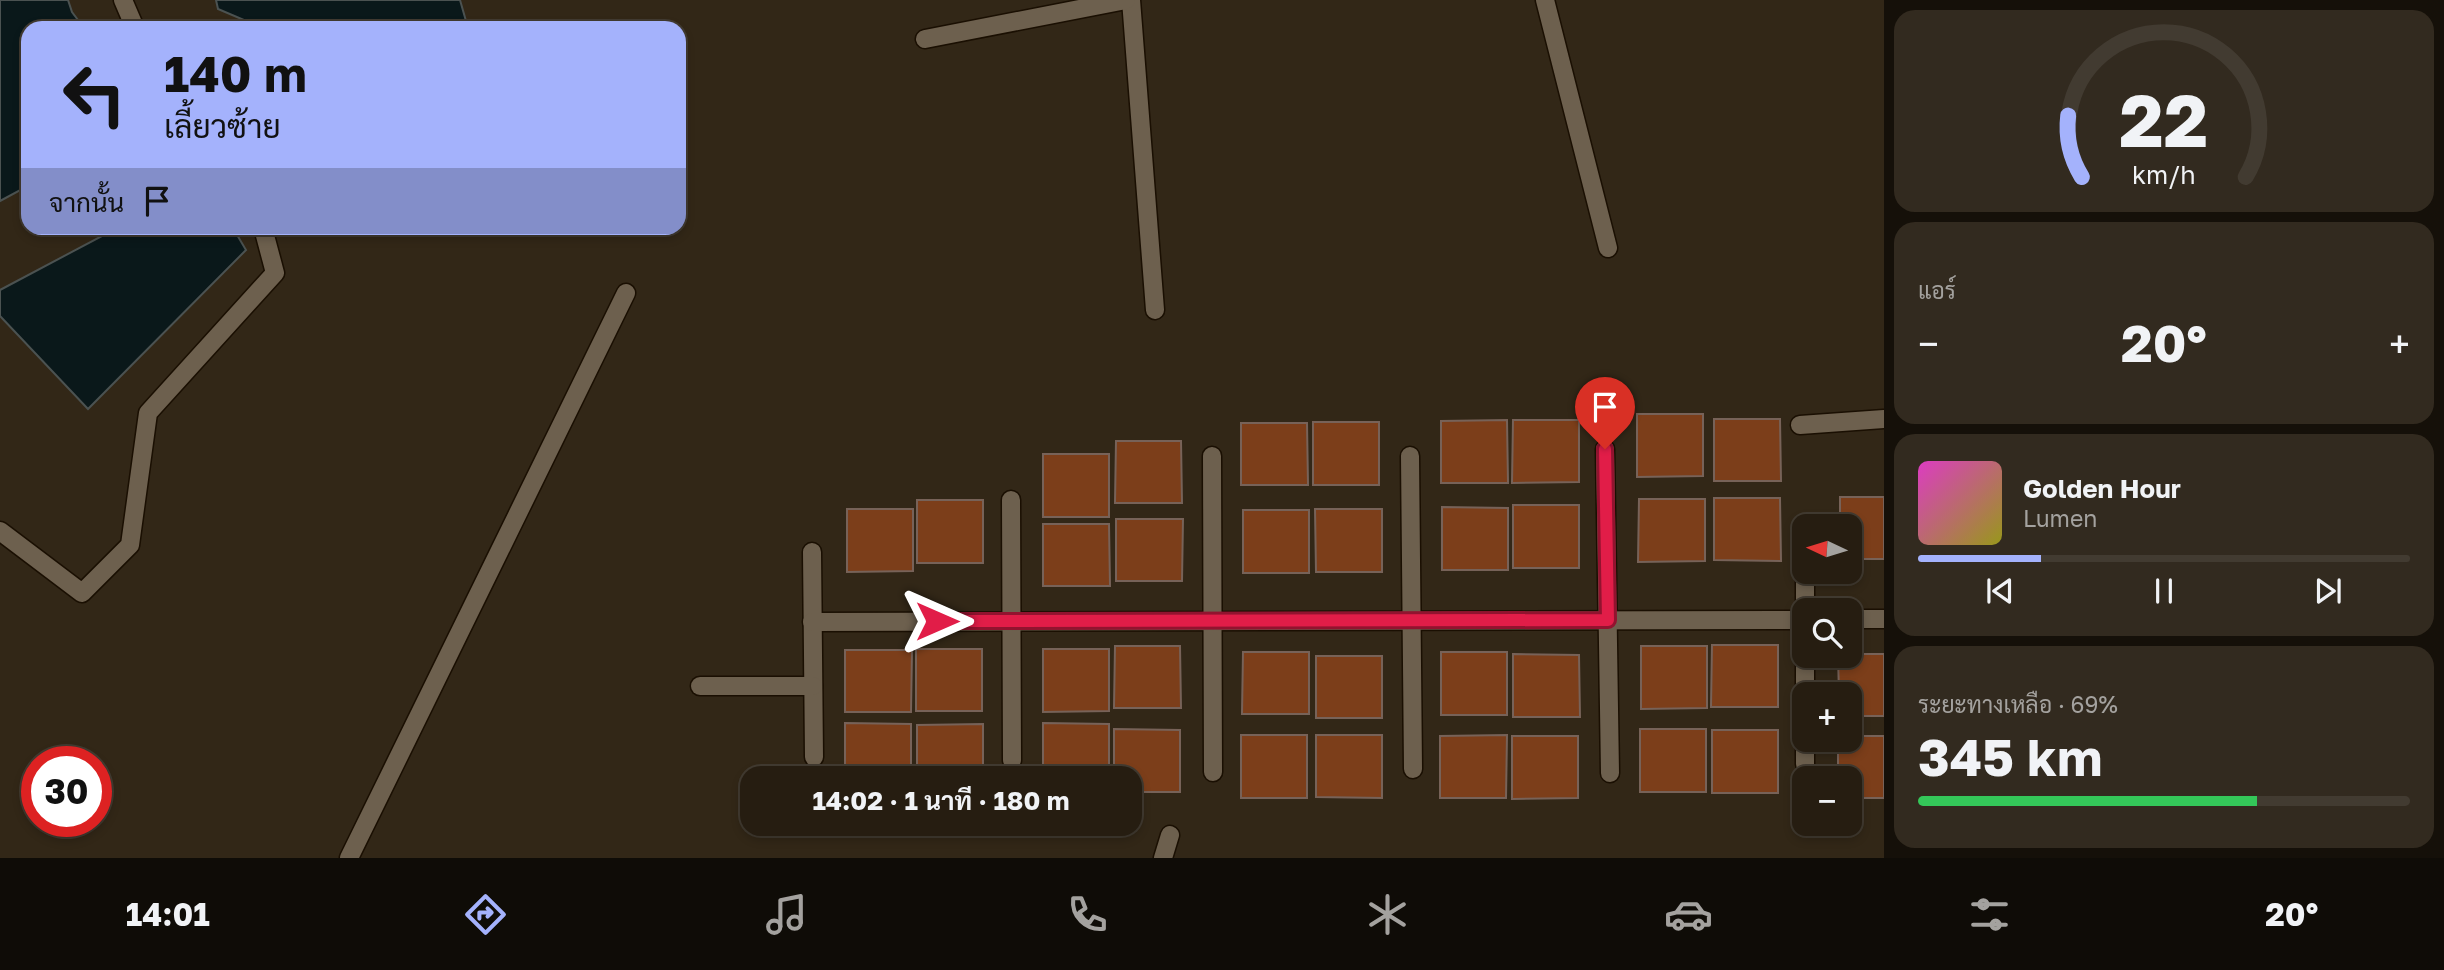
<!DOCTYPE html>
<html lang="th">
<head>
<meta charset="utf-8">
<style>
  body { margin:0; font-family:"Golos Text",Sarabun,sans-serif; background:#322a1f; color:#f1f3f6; height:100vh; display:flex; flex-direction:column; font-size:26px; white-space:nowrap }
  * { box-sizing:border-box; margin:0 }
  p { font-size:23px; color:#a4a29f }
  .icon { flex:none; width:38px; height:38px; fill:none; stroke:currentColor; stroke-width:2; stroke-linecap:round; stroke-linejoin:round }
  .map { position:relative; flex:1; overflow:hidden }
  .sheet { display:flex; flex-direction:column; gap:10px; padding:10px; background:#151009; width:560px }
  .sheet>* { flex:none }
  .banner { position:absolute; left:21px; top:21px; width:665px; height:214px; border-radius:21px; box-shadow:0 4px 10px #0003,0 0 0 2px #423b31; background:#a4b2fc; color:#111; overflow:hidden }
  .needle { width:46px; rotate:274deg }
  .controls { position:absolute; left:1792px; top:514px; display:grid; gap:14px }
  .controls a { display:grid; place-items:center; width:70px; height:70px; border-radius:14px; background:#261d11; box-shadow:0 4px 10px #0003,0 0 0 2px #423b31; font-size:35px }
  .speed { position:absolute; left:21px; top:746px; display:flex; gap:14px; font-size:35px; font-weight:700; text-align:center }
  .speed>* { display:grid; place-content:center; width:91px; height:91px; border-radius:50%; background:#261d11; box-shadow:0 4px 10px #0003,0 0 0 2px #423b31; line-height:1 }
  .speed .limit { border:10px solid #d22; background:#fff; color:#111 }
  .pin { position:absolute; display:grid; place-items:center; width:60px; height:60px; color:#fff; margin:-72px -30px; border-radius:50% 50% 50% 0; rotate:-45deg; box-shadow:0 0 7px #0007 }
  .pin .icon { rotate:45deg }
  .me { position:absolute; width:77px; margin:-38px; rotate:90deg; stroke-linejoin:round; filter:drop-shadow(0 0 5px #0008) }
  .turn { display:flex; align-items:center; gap:24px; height:147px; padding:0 28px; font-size:32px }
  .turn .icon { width:91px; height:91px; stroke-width:2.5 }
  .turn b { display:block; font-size:49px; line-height:60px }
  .then { display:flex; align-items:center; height:66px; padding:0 28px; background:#0003; gap:14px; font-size:26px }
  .big { font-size:52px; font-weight:700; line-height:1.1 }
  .sheet .widget { flex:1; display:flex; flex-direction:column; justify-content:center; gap:10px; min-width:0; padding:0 24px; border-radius:21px; background:#322a1f }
  .sheet .dial { align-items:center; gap:0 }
  .dial svg { height:182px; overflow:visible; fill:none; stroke:#423b31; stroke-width:7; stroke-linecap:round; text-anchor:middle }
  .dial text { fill:#f1f3f6; stroke:none }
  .song { display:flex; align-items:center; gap:21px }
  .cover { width:84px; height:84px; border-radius:10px; background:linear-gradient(135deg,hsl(310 70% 55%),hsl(60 70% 35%)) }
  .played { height:7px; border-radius:4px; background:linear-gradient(90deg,#a4b2fc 25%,#423b31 25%) }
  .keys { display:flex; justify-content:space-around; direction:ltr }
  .heat { display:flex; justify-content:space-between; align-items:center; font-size:38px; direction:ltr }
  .charge { height:10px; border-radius:5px; background:linear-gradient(90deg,#34c759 69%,#423b31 0) }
  .trip { position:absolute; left:740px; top:766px; width:402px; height:70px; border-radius:21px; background:#261d11; box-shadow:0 4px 10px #0003,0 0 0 2px #423b31; font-weight:700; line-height:70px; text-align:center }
  .dock { display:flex; height:112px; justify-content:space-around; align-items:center; background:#0f0c07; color:#a4a29f }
  .dock .icon { width:49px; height:49px }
  .dock .active { color:#a4b2fc }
  .dock b { font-size:32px; color:#f1f3f6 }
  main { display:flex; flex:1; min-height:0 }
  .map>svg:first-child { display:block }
</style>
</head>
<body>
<main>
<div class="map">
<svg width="1884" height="858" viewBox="0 0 1884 858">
  <rect width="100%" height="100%" fill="#322717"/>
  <g fill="#0a181a" stroke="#4b5251" stroke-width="2">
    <path d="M0 0H68L72 12 84 28H28V186L0 201Z"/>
    <path d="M216 0H460L468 28H263L218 9Z"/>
    <path d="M117 228H233L246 250 88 409 0 316V290Z"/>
  </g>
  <g fill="#7c3e1a" stroke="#776258" stroke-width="2">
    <path d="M1637 414H1703V476L1637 477Z"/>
    <path d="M1714 419H1780L1781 481H1714Z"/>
    <path d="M1507 420 1508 483H1441V421Z"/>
    <path d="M1513 420H1579V482L1512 483Z"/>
    <rect x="1313" y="422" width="66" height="63"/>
    <path d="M1241 423H1307L1308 485H1241Z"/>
    <path d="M1116 441H1181L1182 503H1115Z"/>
    <rect x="1043" y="454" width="66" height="63"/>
    <path d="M1840 497H1884V559H1850V527H1840Z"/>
    <path d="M1714 498H1780L1781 561 1714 560Z"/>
    <path d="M1639 499H1705V561L1638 562Z"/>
    <rect x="917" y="500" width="66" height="63"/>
    <rect x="1513" y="505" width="66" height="63"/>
    <path d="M1442 507 1508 508V570H1442Z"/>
    <path d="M847 509H913V571L847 572Z"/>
    <path d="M1315 509H1382V572H1316Z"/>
    <rect x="1243" y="510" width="66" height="63"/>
    <path d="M1116 519H1183L1182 581H1116Z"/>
    <path d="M1043 524H1109L1110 586H1043Z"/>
    <path d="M1712 645H1778V707H1711Z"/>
    <path d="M1115 646H1180L1181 708H1114Z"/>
    <path d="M1641 646H1707V708L1641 709Z"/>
    <rect x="916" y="649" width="66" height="62"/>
    <path d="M1043 649H1109V711L1043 712Z"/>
    <path d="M845 650H912L911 712H845Z"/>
    <path d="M1243 652H1309V714H1242Z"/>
    <rect x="1441" y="652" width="66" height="63"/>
    <path d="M1513 654 1579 655 1580 717H1513Z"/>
    <path d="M1850 654H1884V716H1850V695H1839L1838 656H1850Z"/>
    <rect x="1316" y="656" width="66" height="62"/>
    <path d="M845 723 911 724V779H845Z"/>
    <path d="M1043 723 1109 724V779H1043Z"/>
    <path d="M983 724V779H917V725Z"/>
    <path d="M1114 729 1180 730V792H1130V779H1114Z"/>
    <rect x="1640" y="729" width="66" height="63"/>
    <rect x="1712" y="730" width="66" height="63"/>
    <rect x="1241" y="735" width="66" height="63"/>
    <path d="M1316 735H1382V798L1316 797Z"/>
    <path d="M1507 735 1506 798H1440V736Z"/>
    <path d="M1512 736H1578V798L1512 799Z"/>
    <path d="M1850 736H1884V798H1850V779H1838V740H1850Z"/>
  </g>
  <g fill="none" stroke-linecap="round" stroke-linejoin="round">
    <defs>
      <g id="minor">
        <path d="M123 0 135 28"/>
        <path d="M1131 0 1155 310"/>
        <path d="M1545 0 1608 248"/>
        <path d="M925 39 1126 0"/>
        <path d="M1800 425 1884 419"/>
        <path d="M1605 449 1610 773"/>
        <path d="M1212 456 1213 772"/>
        <path d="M1410 456 1413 769"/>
        <path d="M1011 500 1012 760"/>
        <path d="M0 531 82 593 130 545 148 413 275 273 263 228"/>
        <path d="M812 552 814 757"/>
        <path d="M1805 611V572"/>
        <path d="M1850 619H1884"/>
        <path d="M812 622 1804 620"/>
        <path d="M1805 656V695"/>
        <path d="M700 686H813"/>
        <path d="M1805 740V764"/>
        <path d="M349 858 626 293"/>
        <path d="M1163 858 1170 835"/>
      </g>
    </defs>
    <use href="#minor" stroke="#1a0f02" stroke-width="21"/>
    <use href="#minor" stroke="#6d604e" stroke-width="18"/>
  </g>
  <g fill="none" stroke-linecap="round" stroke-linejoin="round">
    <defs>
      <path id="route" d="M937 621 1608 620 1605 449"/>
    </defs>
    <use href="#route" stroke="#92132f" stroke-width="18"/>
    <use href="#route" stroke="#e11d48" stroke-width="12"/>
  </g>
</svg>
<div class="controls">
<a><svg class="needle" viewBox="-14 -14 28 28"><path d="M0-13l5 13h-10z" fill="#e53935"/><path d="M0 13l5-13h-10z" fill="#a4a29f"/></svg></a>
<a><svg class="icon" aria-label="search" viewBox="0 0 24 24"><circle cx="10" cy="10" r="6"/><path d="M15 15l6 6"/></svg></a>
<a>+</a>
<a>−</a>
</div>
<div class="speed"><div class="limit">30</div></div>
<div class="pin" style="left:1605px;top:449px;background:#d93025"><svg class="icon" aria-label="arrive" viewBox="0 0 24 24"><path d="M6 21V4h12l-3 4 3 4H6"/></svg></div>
<svg class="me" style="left:937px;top:621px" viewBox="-20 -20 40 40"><path d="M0-17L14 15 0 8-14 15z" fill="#e11d48" stroke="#fff" stroke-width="4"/></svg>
<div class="trip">14:02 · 1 นาที · 180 m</div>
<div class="banner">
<div class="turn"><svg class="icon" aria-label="left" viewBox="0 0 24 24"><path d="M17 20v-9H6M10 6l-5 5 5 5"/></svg><div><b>140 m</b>เลี้ยวซ้าย</div></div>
<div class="then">จากนั้น<svg class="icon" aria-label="arrive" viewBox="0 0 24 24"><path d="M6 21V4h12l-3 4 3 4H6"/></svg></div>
</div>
</div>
<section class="sheet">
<div class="widget dial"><svg viewBox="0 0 100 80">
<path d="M14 69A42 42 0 1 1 86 69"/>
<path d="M14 69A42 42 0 0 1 8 42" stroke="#a4b2fc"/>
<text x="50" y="56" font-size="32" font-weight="700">22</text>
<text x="50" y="72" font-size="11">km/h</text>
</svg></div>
<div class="widget"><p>แอร์</p>
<div class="heat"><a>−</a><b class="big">20°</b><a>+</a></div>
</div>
<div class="widget">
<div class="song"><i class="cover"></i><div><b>Golden Hour</b><p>Lumen</p></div></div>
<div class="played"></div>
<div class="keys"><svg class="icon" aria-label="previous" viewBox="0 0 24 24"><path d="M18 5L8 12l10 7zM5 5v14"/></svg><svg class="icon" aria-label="pause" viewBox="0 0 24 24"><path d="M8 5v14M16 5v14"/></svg><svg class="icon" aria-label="next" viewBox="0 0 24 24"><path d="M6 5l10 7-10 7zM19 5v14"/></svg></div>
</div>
<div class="widget"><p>ระยะทางเหลือ · 69%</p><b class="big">345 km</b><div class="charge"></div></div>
</section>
</main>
<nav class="dock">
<b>14:01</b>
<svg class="icon active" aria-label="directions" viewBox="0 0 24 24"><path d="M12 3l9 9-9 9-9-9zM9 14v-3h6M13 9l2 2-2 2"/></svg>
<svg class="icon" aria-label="music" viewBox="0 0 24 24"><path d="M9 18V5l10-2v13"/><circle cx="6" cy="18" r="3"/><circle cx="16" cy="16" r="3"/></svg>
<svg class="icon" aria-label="phone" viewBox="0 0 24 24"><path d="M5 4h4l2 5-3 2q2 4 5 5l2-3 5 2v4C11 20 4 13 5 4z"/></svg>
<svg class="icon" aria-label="climate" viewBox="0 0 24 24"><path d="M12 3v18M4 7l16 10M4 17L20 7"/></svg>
<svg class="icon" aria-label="car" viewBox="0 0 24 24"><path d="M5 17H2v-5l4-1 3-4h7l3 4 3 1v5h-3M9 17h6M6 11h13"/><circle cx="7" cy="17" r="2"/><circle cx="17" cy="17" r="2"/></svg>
<svg class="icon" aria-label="filters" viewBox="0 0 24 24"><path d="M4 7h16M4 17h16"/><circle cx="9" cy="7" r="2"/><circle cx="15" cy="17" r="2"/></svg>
<b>20°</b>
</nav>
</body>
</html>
